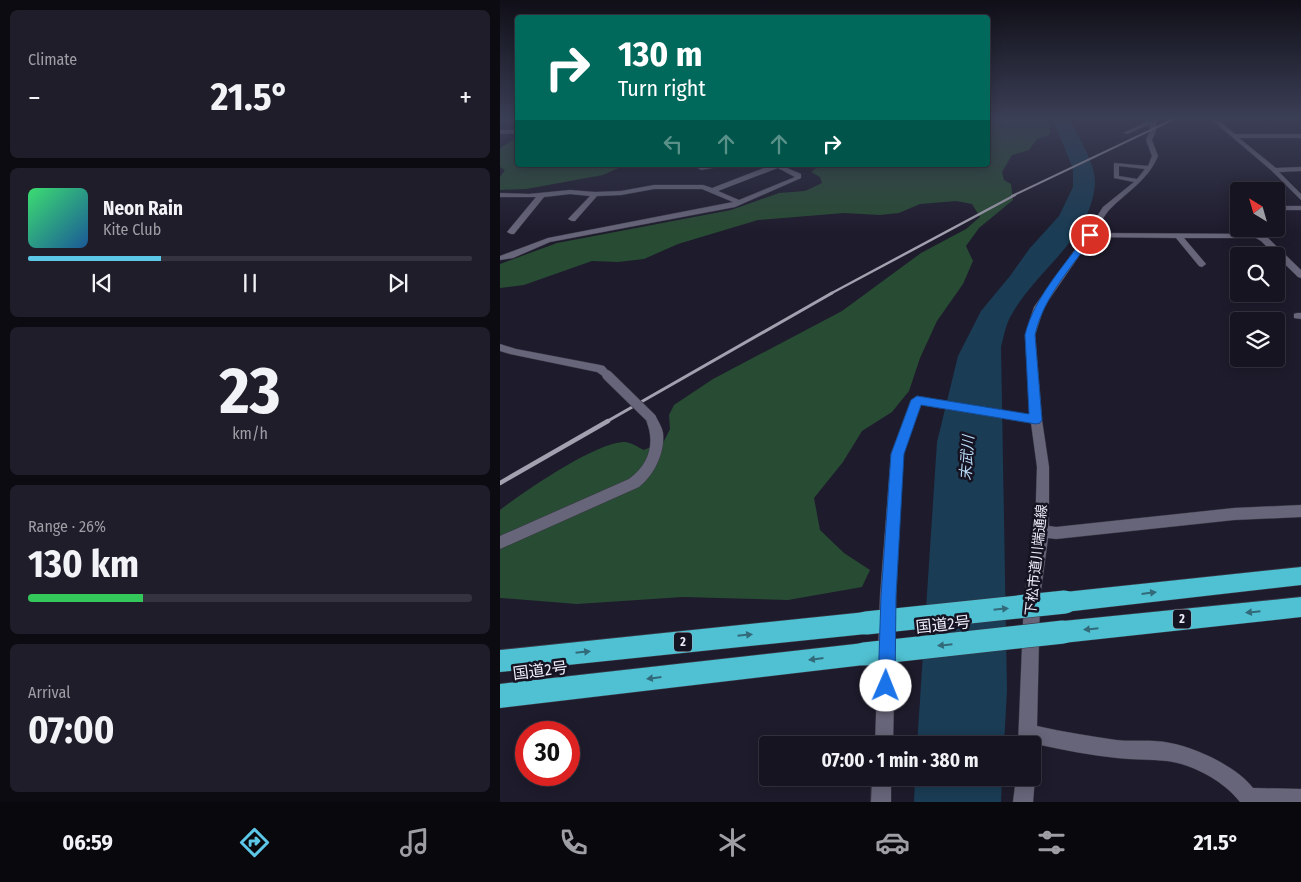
<!DOCTYPE html>
<html lang="en">
<head>
<meta charset="utf-8">
<style>
  body { margin:0; font-family:"Fira Sans Condensed","Noto Sans JP",sans-serif; background:#1f1d2a; color:#f1f3f6; height:100vh; display:flex; flex-direction:column; font-size:19px; white-space:nowrap }
  * { box-sizing:border-box; margin:0 }
  p { font-size:16px; color:#9e9ea5 }
  .icon { flex:none; width:28px; height:28px; fill:none; stroke:currentColor; stroke-width:2; stroke-linecap:round; stroke-linejoin:round }
  .map { position:relative; flex:1; overflow:hidden }
  .sheet { display:flex; flex-direction:column; gap:10px; padding:10px; background:#0c0b12; width:500px }
  .sheet>* { flex:none }
  .banner { position:absolute; left:15px; top:15px; width:475px; height:152px; border-radius:5px; box-shadow:0 2px 12px #0003,0 0 0 1px #35333f; background:#00695c; color:#fff; overflow:hidden }
  .needle { width:32px; rotate:323deg }
  .fabs { position:absolute; left:730px; top:182px; display:grid; gap:10px }
  .fabs a { display:grid; place-items:center; width:55px; height:55px; border-radius:5px; background:#161421; box-shadow:0 2px 12px #0003,0 0 0 1px #35333f; font-size:25px }
  .speed { position:absolute; left:15px; top:721px; display:flex; gap:10px; font-size:25px; font-weight:700; text-align:center }
  .speed>* { display:grid; place-content:center; width:65px; height:65px; border-radius:50%; background:#161421; box-shadow:0 2px 12px #0003,0 0 0 1px #35333f; line-height:1 }
  .speed .limit { border:8px solid #d22; background:#fff; color:#111 }
  .pin { position:absolute; display:grid; place-items:center; width:42px; height:42px; color:#fff; margin:-21px; border:2px solid #fff; border-radius:50%; box-shadow:0 1px 5px #0007 }
  .me { position:absolute; width:55px; margin:-28px; rotate:1deg; stroke-linejoin:round; filter:drop-shadow(0 0 4px #0008) }
  .turn { display:flex; align-items:center; gap:18px; height:105px; padding:0 20px; font-size:22px }
  .turn .icon { width:65px; height:65px; stroke-width:2.5 }
  .turn b { display:block; font-size:35px; line-height:42px }
  .lanes { display:flex; align-items:center; height:48px; padding:0 20px; background:#0003; justify-content:center; gap:25px; direction:ltr }
  .lanes .off { opacity:.35 }
  .big { font-size:38px; font-weight:700; line-height:1.1 }
  .sheet .tile { flex:1; display:flex; flex-direction:column; justify-content:center; gap:8px; min-width:0; padding:0 18px; border-radius:8px; background:#1f1d2a }
  .sheet .dial { align-items:center; gap:0 }
  .dial b { font-size:65px; line-height:1 }
  .song { display:flex; align-items:center; gap:15px }
  .cover { width:60px; height:60px; border-radius:8px; background:linear-gradient(135deg,hsl(140 70% 55%),hsl(210 70% 35%)) }
  .played { height:5px; border-radius:2px; background:linear-gradient(90deg,#5dc7e8 30%,#35333f 30%) }
  .keys { display:flex; justify-content:space-around; direction:ltr }
  .heat { display:flex; justify-content:space-between; align-items:center; font-size:28px; direction:ltr }
  .charge { height:8px; border-radius:4px; background:linear-gradient(90deg,#34c759 26%,#35333f 0) }
  .trip { position:absolute; left:259px; top:736px; width:282px; height:50px; border-radius:5px; background:#161421; box-shadow:0 2px 12px #0003,0 0 0 1px #35333f; font-weight:700; line-height:50px; text-align:center }
  .menu { display:flex; height:80px; justify-content:space-around; align-items:center; background:#09080d; color:#9e9ea5 }
  .menu .icon { width:35px; height:35px }
  .menu .on { color:#5dc7e8 }
  .menu b { font-size:22px; color:#f1f3f6 }
  main { display:flex; flex:1; min-height:0 }
  .map>svg:first-child { display:block }
</style>
</head>
<body>
<main>
<section class="sheet">
<div class="tile"><p>Climate</p>
<div class="heat"><a>−</a><b class="big">21.5°</b><a>+</a></div>
</div>
<div class="tile">
<div class="song"><i class="cover"></i><div><b>Neon Rain</b><p>Kite Club</p></div></div>
<div class="played"></div>
<div class="keys"><svg class="icon" aria-label="previous" viewBox="0 0 24 24"><path d="M18 5L8 12l10 7zM5 5v14"/></svg><svg class="icon" aria-label="pause" viewBox="0 0 24 24"><path d="M8 5v14M16 5v14"/></svg><svg class="icon" aria-label="next" viewBox="0 0 24 24"><path d="M6 5l10 7-10 7zM19 5v14"/></svg></div>
</div>
<div class="tile dial"><b>23</b><p>km/h</p></div>
<div class="tile"><p>Range · 26%</p><b class="big">130 km</b><div class="charge"></div></div>
<div class="tile"><p>Arrival</p><b class="big">07:00</b></div>
</section>
<div class="map">
<svg width="801" height="802" viewBox="0 0 801 802">
  <rect width="100%" height="100%" fill="#1e1b2c"/>
  <g fill="#284b33">
    <path d="M488 119 548 120 550 131 549 135 537 139 529 150 512 155 502 172 504 180 511 184 513 200 479 228 466 246 473 261 463 284 437 321 420 358 409 391 392 412 362 431 343 462 314 498 320 530 344 553 370 570 362 587 288 600 183 597 77 604 0 598V510C25 491 93 444 123 442 129 441 138 447 144 450L164 441 170 429 169 415 174 405 213 379 342 311 421 253 466 229 480 217 472 204 456 201 420 204 399 213 380 215 344 213 258 220 178 244 144 259 118 262 92 261 24 285 0 288V264L57 243 231 210 279 193 305 191 322 183 320 177 311 172 320 165H488Z"/>
    <path d="M17 138 18 165H125L103 175 26 189 0 190V177L5 170 0 167V148Z"/>
  </g>
  <g fill="#1a3c54">
    <path d="M553 119H569C578 136 596 164 595 183 591 239 537 269 512 314 506 323 504 336 501 347L507 690 504 745H417L437 442 458 356 481 311 510 276 530 248 559 216 573 187V169Z"/>
    <path d="M415 778H502L501 802H414Z"/>
  </g>
  <g fill="none" stroke-linecap="round" stroke-linejoin="round">
    <defs>
      <g id="street">
        <path d="M660 119 656 122V131L652 140 658 156C648 180 628 191 610 209 604 215 600 225 595 233L757 234 767 237 801 270V278L798 277 761 241 756 238H684L706 264 702 267 699 266 676 238 592 237 544 307 535 335 542 420 549 467V526L556 527 734 508 801 505V517L734 520 556 539 548 538 540 598 537 726C563 732 590 736 616 740 634 742 653 739 670 743 697 748 737 767 753 788L801 789V802H740C724 781 692 764 667 761 650 759 633 760 617 758 590 755 563 750 536 744L532 752V745H518L524 598 535 531 537 467 531 423 421 405 403 454 396 596 393 745H375L380 596 391 454 411 400 417 396 530 415 525 335 534 307 586 234 603 207 634 182 614 178V163L648 166 652 156 646 140 650 131V124L628 134 623 133 651 120ZM619 166 645 169 637 179 619 176Z"/>
        <path d="M711 119H717L735 134H801V138H739L776 168 801 167V171L779 172 801 194V200L772 171Z"/>
        <path d="M18 127 17 133 0 134V130H14Z"/>
        <path d="M210 165H229L201 170 198 168Z"/>
        <path d="M272 165H280L301 174V178L235 207 50 242 13 258 0 260V256L48 238 233 202 202 189H154L121 195 97 196 75 221H72L68 219 90 196 70 194 44 197 14 234H11L7 232 36 197H0V193L29 194 70 190 95 192 121 191 154 185H203L212 188ZM278 168 295 177 239 200 218 191Z"/>
        <rect x="776" y="206" width="25" height="4"/>
        <path d="M797 313H801V319L794 318V314Z"/>
        <path d="M0 344 16 349 100 365 104 366 112 375 107 379 97 372 10 354 0 351Z"/>
        <path d="M151 414 155 415C158 421 162 427 163 433 165 453 154 475 139 487L0 549V536L129 479C150 464 156 441 145 418L147 415Z"/>
        <path d="M532 773 535 778 533 802H513L516 778H532Z"/>
        <path d="M372 778H391V802H371Z"/>
      </g>
      <g id="highway">
        <path d="M801 567V585L565 612 558 609 555 602 558 595 565 592Z"/>
        <path d="M801 597V617L563 643 555 640 552 632 555 624 563 621Z"/>
        <path d="M366 612 374 615 377 623 374 631 366 634 0 672V650Z"/>
        <path d="M364 643 372 646 375 654 372 662 364 665 0 708V684Z"/>
      </g>
    </defs>
    <use href="#street" stroke="#3a3946" stroke-width="1"/>
    <use href="#highway" stroke="#3a3946" stroke-width="1"/>
    <use href="#street" fill="#676579" fill-rule="evenodd"/>
    <use href="#highway" fill="#50c1d2" fill-rule="evenodd"/>
    <path stroke="#a3a1af" stroke-width="2" d="M512 196 674 119"/>
    <path stroke="#a3a1af" stroke-width="2.5" d="M330 294 515 195"/>
    <path stroke="#a3a1af" stroke-width="3" d="M106 422 332 293"/>
    <path stroke="#a3a1af" stroke-width="4.5" d="M0 483 108 421"/>
    <defs>
      <path id="street-bridge" d="M107 375 151 418"/>
      <g id="highway-bridge">
        <path d="M366 623 565 602"/>
        <path d="M364 654 563 632"/>
      </g>
    </defs>
    <use href="#street-bridge" stroke="#3a3946" stroke-width="11" stroke-linecap="butt"/>
    <use href="#highway-bridge" stroke="#3a3946" stroke-width="24" stroke-linecap="butt"/>
    <use href="#street-bridge" stroke="#676579" stroke-width="10"/>
    <use href="#highway-bridge" stroke="#50c1d2" stroke-width="23"/>
  </g>
  <defs><path id="oneway-solid" d="M-6-.8H1V-3.2L6.5 0L1 3.2V.8H-6Z" transform="scale(1.25)"/></defs>
  <g fill="#326a7a">
    <use href="#oneway-solid" transform="translate(649 593) rotate(-7)"/>
    <use href="#oneway-solid" transform="translate(501 609) rotate(-6)"/>
    <use href="#oneway-solid" transform="translate(753 612) rotate(174)"/>
    <use href="#oneway-solid" transform="translate(591 629) rotate(174)"/>
    <use href="#oneway-solid" transform="translate(245 635) rotate(-6)"/>
    <use href="#oneway-solid" transform="translate(445 645) rotate(174)"/>
    <use href="#oneway-solid" transform="translate(83 652) rotate(-6)"/>
    <use href="#oneway-solid" transform="translate(316 659) rotate(173)"/>
    <use href="#oneway-solid" transform="translate(154 678) rotate(173)"/>
  </g>
  <linearGradient id="sky" x2="0" y2="1"><stop stop-color="#100f18"/><stop offset="0.51" stop-color="#3b3f56"/><stop offset="1" stop-color="#3b3f56" stop-opacity="0"/></linearGradient>
  <rect width="801" height="232" fill="url(#sky)"/>
  <path fill="#1a73e8" stroke="#114b97" d="M587 234 594 235C573 266 543 297 535 335L542 420 540 423 536 424 421 405 404 454 396 596 395 686 392 692 386 694 380 692 378 686 381 596 391 454 411 400 417 396 529 414 525 335C534 297 565 265 587 234Z"/>
  <g text-anchor="middle" stroke-width="5" stroke-linejoin="round" paint-order="stroke">
    <g fill="#151222" stroke="#acabb8" stroke-width="1">
      <rect x="673" y="609.5" width="18" height="19" rx="4"/>
      <rect x="174" y="632.5" width="18" height="19" rx="4"/>
    </g>
    <g font-size="12" font-weight="bold" fill="#edecf8">
      <text x="682" y="623">2</text>
      <text x="183" y="646">2</text>
    </g>
    <g font-size="14" fill="#edecf8" stroke="#151222">
      <text transform="translate(536 560) rotate(-84)" y="5">下松市道川端通線</text>
    </g>
    <g font-size="15" font-style="italic" fill="#b8daf6" stroke="#151222">
      <text transform="translate(467 458) rotate(-86)" y="5">末武川</text>
    </g>
    <g font-size="16" fill="#edecf8" stroke="#151222">
      <text transform="translate(443 624) rotate(-6)" y="6">国道2号</text>
      <text transform="translate(40 670) rotate(-7)" y="6">国道2号</text>
    </g>
  </g>
</svg>
<div class="fabs">
<a><svg class="needle" viewBox="-14 -14 28 28"><path d="M0-13l5 13h-10z" fill="#e53935"/><path d="M0 13l5-13h-10z" fill="#9e9ea5"/></svg></a>
<a><svg class="icon" aria-label="search" viewBox="0 0 24 24"><circle cx="10" cy="10" r="6"/><path d="M15 15l6 6"/></svg></a>
<a><svg class="icon" aria-label="layers" viewBox="0 0 24 24"><path d="M12 4l9 5-9 5-9-5zM3 14l9 5 9-5"/></svg></a>
</div>
<div class="speed"><div class="limit">30</div></div>
<div class="pin" style="left:590px;top:235px;background:#d93025"><svg class="icon" aria-label="arrive" viewBox="0 0 24 24"><path d="M6 21V4h12l-3 4 3 4H6"/></svg></div>
<svg class="me" style="left:386px;top:686px" viewBox="-20 -20 40 40"><circle r="19" fill="#fff"/><path d="M0-13L10 11 0 6-10 11z" fill="#1a73e8"/></svg>
<div class="trip">07:00 · 1 min · 380 m</div>
<div class="banner">
<div class="turn"><svg class="icon" aria-label="right" viewBox="0 0 24 24"><path d="M7 20v-9h11M14 6l5 5-5 5"/></svg><div><b>130 m</b>Turn right</div></div>
<div class="lanes"><svg class="icon off" aria-label="left" viewBox="0 0 24 24"><path d="M17 20v-9H6M10 6l-5 5 5 5"/></svg><svg class="icon off" aria-label="ahead" viewBox="0 0 24 24"><path d="M12 20V5M6 11l6-6 6 6"/></svg><svg class="icon off" aria-label="ahead" viewBox="0 0 24 24"><path d="M12 20V5M6 11l6-6 6 6"/></svg><svg class="icon" aria-label="right" viewBox="0 0 24 24"><path d="M7 20v-9h11M14 6l5 5-5 5"/></svg></div>
</div>
</div>
</main>
<nav class="menu">
<b>06:59</b>
<svg class="icon on" aria-label="directions" viewBox="0 0 24 24"><path d="M12 3l9 9-9 9-9-9zM9 14v-3h6M13 9l2 2-2 2"/></svg>
<svg class="icon" aria-label="music" viewBox="0 0 24 24"><path d="M9 18V5l10-2v13"/><circle cx="6" cy="18" r="3"/><circle cx="16" cy="16" r="3"/></svg>
<svg class="icon" aria-label="phone" viewBox="0 0 24 24"><path d="M5 4h4l2 5-3 2q2 4 5 5l2-3 5 2v4C11 20 4 13 5 4z"/></svg>
<svg class="icon" aria-label="climate" viewBox="0 0 24 24"><path d="M12 3v18M4 7l16 10M4 17L20 7"/></svg>
<svg class="icon" aria-label="car" viewBox="0 0 24 24"><path d="M5 17H2v-5l4-1 3-4h7l3 4 3 1v5h-3M9 17h6M6 11h13"/><circle cx="7" cy="17" r="2"/><circle cx="17" cy="17" r="2"/></svg>
<svg class="icon" aria-label="filters" viewBox="0 0 24 24"><path d="M4 7h16M4 17h16"/><circle cx="9" cy="7" r="2"/><circle cx="15" cy="17" r="2"/></svg>
<b>21.5°</b>
</nav>
</body>
</html>
